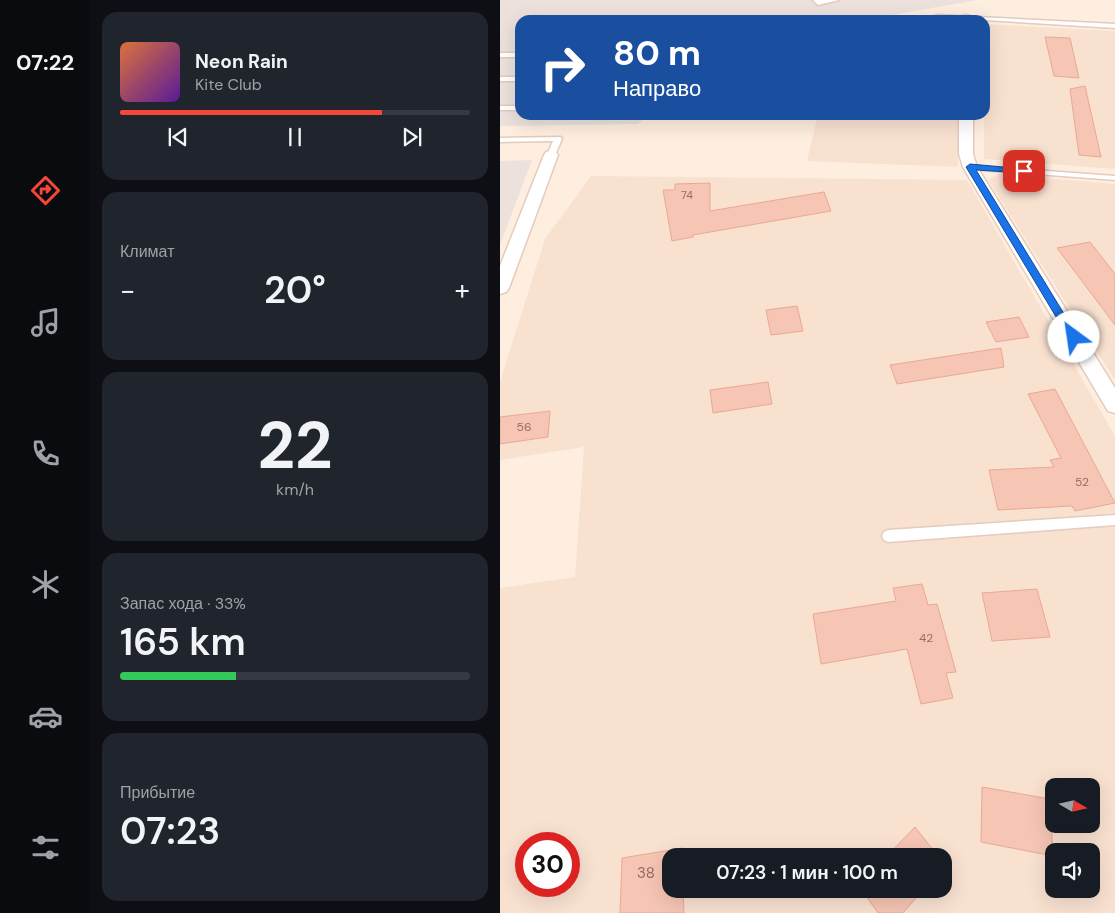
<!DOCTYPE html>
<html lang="ru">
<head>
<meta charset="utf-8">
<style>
  body { margin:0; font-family:"DM Sans",sans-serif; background:#20242c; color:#f1f3f6; height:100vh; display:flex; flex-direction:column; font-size:19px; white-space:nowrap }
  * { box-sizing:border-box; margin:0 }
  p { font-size:16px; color:#9ea1a6 }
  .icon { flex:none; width:28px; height:28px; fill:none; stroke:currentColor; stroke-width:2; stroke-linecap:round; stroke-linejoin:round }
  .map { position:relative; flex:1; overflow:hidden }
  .drawer { display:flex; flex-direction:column; gap:12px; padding:12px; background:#0d0f14; width:410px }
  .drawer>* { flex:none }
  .banner { position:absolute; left:15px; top:15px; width:475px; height:105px; border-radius:15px; box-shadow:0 5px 20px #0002; background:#1a4fa0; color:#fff; overflow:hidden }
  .needle { width:32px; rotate:99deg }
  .controls { position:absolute; left:545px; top:778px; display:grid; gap:10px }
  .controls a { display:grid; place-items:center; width:55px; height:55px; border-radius:10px; background:#171b24; box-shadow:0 5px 20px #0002; font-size:25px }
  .speed { position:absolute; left:15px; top:832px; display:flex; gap:10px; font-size:25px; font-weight:700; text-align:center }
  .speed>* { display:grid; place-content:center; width:65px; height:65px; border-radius:50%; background:#171b24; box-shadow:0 5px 20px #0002; line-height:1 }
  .speed .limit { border:8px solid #d22; background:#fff; color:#111 }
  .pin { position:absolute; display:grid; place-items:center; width:42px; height:42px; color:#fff; margin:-21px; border-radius:10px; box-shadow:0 2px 8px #0006 }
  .me { position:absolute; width:55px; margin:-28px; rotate:329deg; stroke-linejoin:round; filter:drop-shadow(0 0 4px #0008) }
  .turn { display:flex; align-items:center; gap:18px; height:105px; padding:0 15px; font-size:22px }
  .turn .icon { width:65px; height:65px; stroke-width:2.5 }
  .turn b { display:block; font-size:35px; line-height:42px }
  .big { font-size:38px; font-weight:600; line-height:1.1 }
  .drawer .tile { flex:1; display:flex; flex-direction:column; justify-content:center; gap:8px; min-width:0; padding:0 18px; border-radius:15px; background:#20242c }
  .drawer .dial { align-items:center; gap:0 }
  .dial b { font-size:65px; line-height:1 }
  .song { display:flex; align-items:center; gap:15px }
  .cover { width:60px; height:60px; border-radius:8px; background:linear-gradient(135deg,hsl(20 70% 55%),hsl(270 70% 35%)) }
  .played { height:5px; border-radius:2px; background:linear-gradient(90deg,#f54738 75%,#363941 75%) }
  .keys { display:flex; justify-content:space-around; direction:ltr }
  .heat { display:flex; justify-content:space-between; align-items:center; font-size:28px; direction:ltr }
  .charge { height:8px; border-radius:4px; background:linear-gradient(90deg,#34c759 33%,#363941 0) }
  .trip { position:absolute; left:162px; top:848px; width:290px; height:50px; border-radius:15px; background:#171b24; box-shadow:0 5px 20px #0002; font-weight:600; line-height:50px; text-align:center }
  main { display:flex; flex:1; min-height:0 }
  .dock { display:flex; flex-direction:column; width:90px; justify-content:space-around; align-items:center; background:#090b0e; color:#9ea1a6 }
  .dock .icon { width:35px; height:35px }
  .dock .active { color:#f54738 }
  .dock b { font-size:22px; color:#f1f3f6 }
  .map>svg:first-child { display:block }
</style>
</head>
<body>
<main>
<nav class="dock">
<b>07:22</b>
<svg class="icon active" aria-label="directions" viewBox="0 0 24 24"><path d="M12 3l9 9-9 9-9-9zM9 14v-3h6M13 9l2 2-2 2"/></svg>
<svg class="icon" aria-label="music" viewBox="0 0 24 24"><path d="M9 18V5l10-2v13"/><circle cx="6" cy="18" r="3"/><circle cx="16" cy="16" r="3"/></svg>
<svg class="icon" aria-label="phone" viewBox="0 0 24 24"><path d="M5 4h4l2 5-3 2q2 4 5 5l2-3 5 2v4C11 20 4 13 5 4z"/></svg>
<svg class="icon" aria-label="climate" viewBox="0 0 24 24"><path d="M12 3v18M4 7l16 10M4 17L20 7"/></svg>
<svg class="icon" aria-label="car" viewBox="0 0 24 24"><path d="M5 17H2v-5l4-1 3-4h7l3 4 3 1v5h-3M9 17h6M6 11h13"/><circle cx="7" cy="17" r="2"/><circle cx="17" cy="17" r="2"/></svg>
<svg class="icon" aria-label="filters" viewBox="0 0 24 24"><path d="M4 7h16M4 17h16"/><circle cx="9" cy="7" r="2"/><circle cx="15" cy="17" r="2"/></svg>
</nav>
<section class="drawer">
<div class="tile">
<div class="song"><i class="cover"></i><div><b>Neon Rain</b><p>Kite Club</p></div></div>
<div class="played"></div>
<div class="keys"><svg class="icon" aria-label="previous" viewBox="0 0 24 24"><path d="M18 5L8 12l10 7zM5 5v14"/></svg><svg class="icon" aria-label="pause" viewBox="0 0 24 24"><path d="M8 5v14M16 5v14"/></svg><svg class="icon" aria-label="next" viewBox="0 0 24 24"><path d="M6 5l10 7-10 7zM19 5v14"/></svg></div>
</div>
<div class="tile"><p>Климат</p>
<div class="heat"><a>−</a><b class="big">20°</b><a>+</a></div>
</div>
<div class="tile dial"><b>22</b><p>km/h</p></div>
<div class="tile"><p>Запас хода · 33%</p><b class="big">165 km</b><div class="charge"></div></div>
<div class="tile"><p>Прибытие</p><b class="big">07:23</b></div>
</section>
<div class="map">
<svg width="615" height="913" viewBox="0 0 615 913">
  <rect width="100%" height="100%" fill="#feeedf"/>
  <g fill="#f9e1d0" fill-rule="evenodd">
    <path d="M485 24 615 31V169L484 159Z"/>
    <path d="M318 115H458V167L307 161Z"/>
    <path d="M499 174 615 184V380L488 180Z"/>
    <path d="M91 176 467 180 615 436V913H0V588L75 577 84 447 0 460V382L45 239ZM554 786H591V824H554ZM26 844H69V886H26ZM554 851H591V889H554ZM171 856H444V889H171Z"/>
  </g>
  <g fill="#ece1dc">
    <path d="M0 0H477L364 20H20V115H154L145 117 138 124 0 126Z"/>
    <path d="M32 160 0 245V161Z"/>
  </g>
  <g fill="#f6c5b4" stroke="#eba893">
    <path d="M545 37 570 38 579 78 554 76Z"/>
    <path d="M585 86 601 157 579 155 570 89Z"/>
    <path d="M210 183V211L324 192 331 211 193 235V237L172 241 163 190H175V184Z"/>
    <path d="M590 242 615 274V325L557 248Z"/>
    <path d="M297 306 303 331 271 335 266 310Z"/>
    <path d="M519 317 529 337 496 342 486 322Z"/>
    <path d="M501 348 504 367 397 384 390 365Z"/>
    <path d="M268 382 272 404 213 413 210 390Z"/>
    <path d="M555 389 615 503 575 511 572 506 498 510 489 470 554 467 550 460 561 458 528 394Z"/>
    <path d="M50 411 48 437 0 444V417Z"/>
    <path d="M422 584 428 605 437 604 456 672 446 673 453 698 421 704 407 649 321 664 313 614 396 601 393 588Z"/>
    <path d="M537 589 550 637 492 641 482 593Z"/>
    <path d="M482 787 550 799 553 856 481 842Z"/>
    <path d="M415 827 438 856H387Z"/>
    <path d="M183 848V856H171V889H183L184 913H120L122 858Z"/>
    <path d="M361 889H424L403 913H378Z"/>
  </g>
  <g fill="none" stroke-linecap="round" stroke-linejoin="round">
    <defs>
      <g id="lane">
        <path d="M313 0H339L318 5Z"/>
        <path d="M438 15 615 24V28L485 20H422Z"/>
        <rect x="0" y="53" width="20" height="4"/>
        <rect x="0" y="77" width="20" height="4"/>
        <rect x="0" y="106" width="20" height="4"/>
        <path d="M61 137 62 139 55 155 51 157 47 155 53 141 0 142V138Z"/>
        <path d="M467 165 615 176V180L470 169 466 167Z"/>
        <path d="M615 515V525L388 542 384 540 382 536 384 532 388 530Z"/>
      </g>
      <g id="street">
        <path d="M466 15 470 16 472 20H460L462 16Z"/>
        <path d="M459 115H473V154L477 167 615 388V413L608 411 463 167 459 154Z"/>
        <path d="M51 151 56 152 58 155 9 288 6 292 0 294V266L44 155 46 152Z"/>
      </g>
    </defs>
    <use href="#lane" stroke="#e5cabe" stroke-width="3"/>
    <use href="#street" stroke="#e5cabe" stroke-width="3"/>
    <use href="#lane" fill="#fff" fill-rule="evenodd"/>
    <use href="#street" fill="#fff" fill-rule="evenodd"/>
  </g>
  <path fill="#1a73e8" stroke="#114b97" d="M470 164 524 169 528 171 524 173 476 170 577 335V340H570L466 167Z"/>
  <g text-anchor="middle" stroke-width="5" stroke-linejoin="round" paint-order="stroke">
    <g font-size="11" fill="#976c61">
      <text x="187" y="199">74</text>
    </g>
    <g font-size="12" fill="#976c61">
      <text x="24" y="431">56</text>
      <text x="582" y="486">52</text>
      <text x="426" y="642">42</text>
    </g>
    <g font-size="15" fill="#976c61">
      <text x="146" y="878">38</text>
    </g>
  </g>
</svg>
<div class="controls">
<a><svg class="needle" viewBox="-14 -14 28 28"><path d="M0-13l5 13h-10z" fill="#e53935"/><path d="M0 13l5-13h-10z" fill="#9ea1a6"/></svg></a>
<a><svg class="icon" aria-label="sound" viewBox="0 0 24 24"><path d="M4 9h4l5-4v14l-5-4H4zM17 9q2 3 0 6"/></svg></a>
</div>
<div class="speed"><div class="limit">30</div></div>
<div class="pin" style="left:524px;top:171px;background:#d93025"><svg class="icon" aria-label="arrive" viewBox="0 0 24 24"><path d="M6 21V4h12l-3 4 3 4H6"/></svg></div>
<svg class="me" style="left:574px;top:337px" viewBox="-20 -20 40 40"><circle r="19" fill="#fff"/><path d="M0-13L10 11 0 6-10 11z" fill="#1a73e8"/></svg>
<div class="trip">07:23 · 1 мин · 100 m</div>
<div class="banner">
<div class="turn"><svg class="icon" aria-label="right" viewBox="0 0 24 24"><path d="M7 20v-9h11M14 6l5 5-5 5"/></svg><div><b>80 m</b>Направо</div></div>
</div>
</div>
</main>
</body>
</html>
